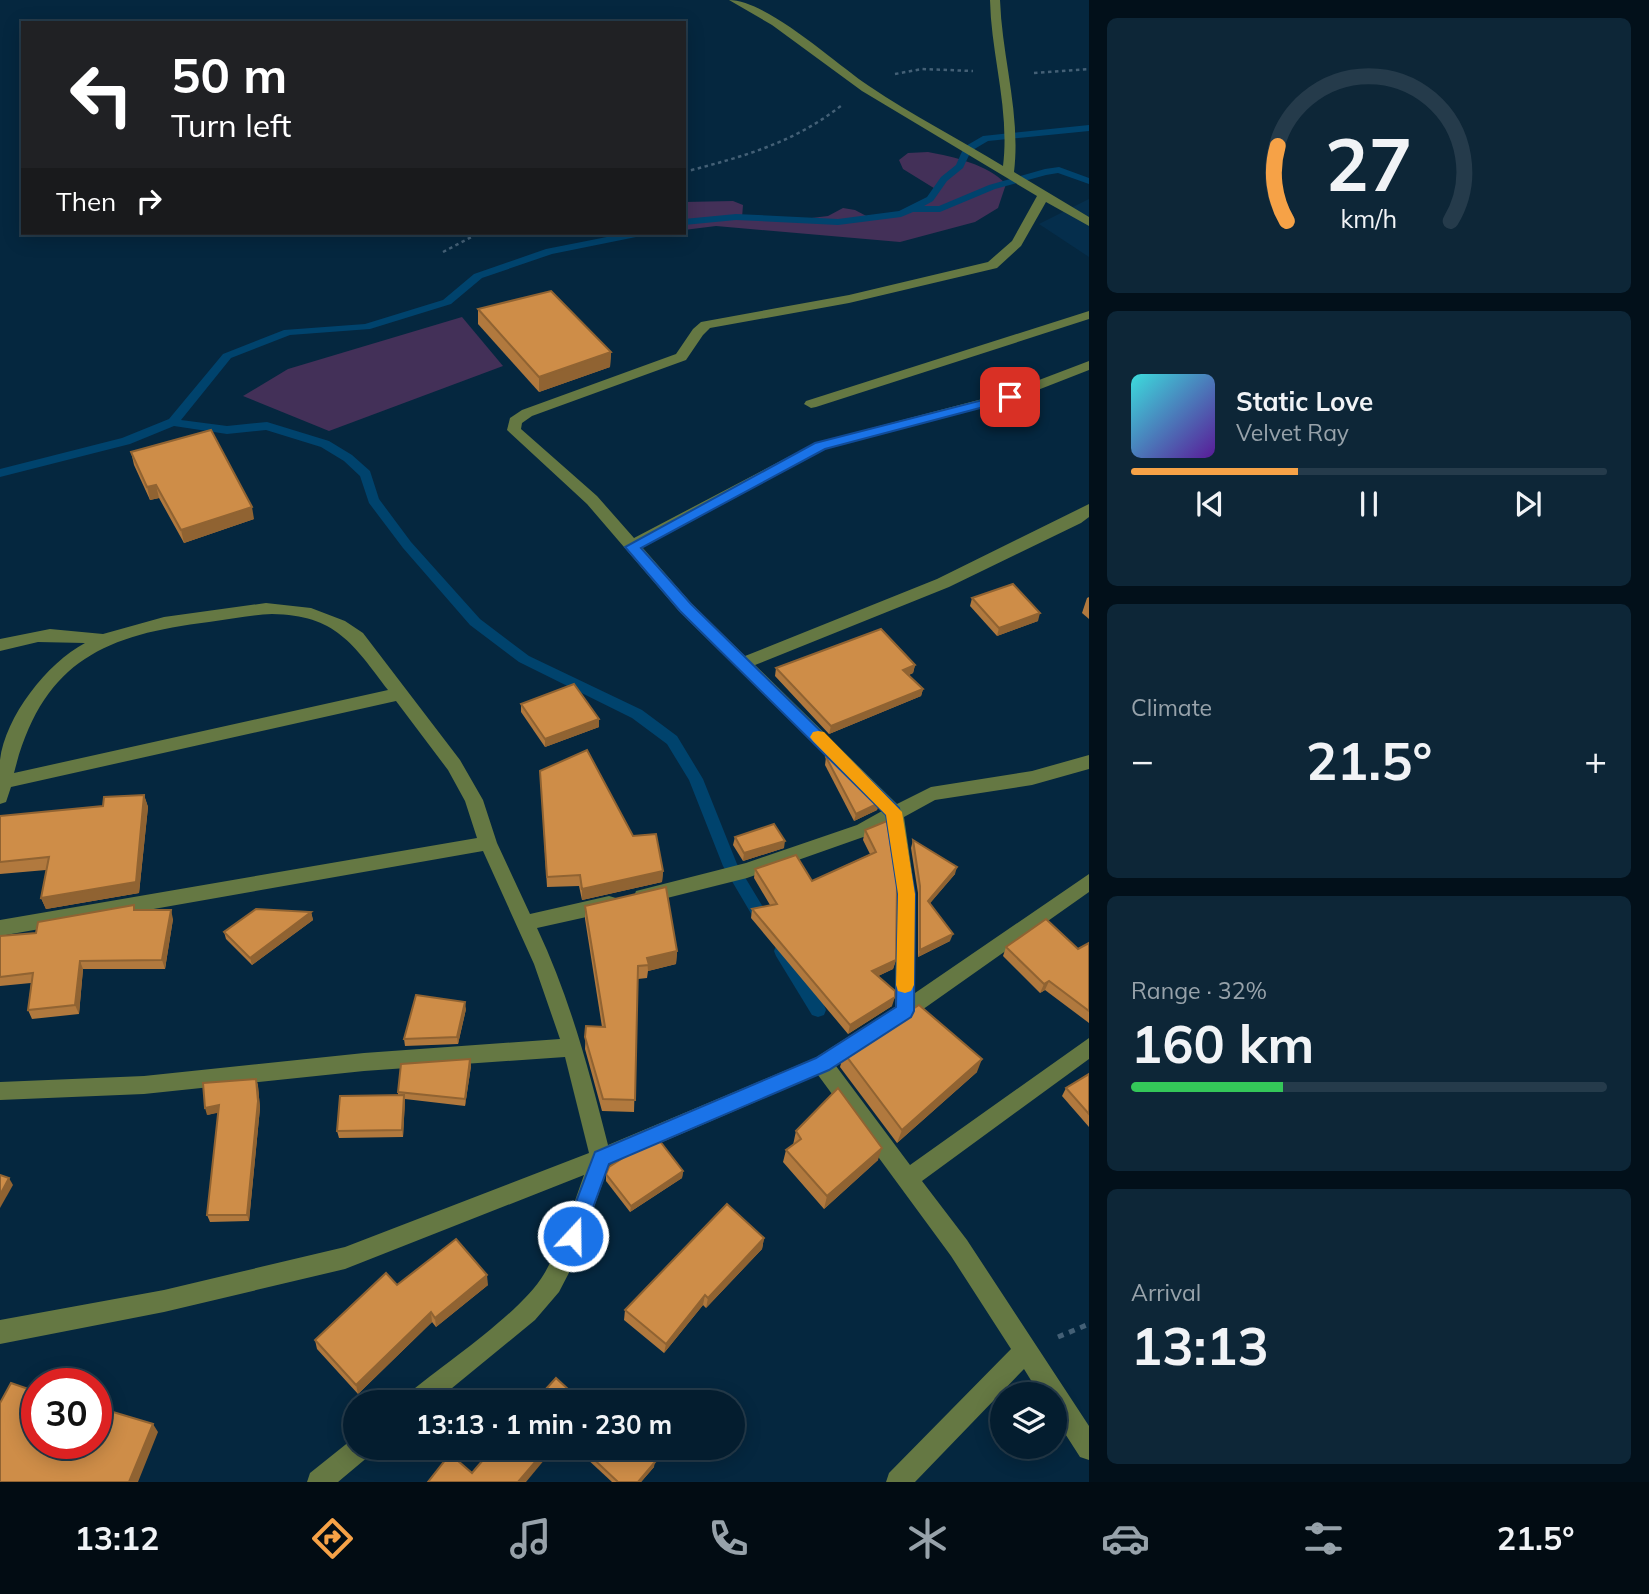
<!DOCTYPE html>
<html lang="en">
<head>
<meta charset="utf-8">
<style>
  body { margin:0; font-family:Mulish,sans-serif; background:#0d2637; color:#f1f3f6; height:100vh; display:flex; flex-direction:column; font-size:26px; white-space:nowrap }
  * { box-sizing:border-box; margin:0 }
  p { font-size:23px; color:#97a2aa }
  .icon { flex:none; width:38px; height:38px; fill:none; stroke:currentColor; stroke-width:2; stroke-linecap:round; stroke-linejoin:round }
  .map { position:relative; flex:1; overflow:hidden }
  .panel { display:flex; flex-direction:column; gap:18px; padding:18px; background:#02101a; width:560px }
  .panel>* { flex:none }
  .hud { position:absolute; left:21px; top:21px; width:665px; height:214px; border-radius:0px; box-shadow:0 4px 18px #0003,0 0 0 2px #253b4b; background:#202124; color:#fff; overflow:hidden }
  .controls { position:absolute; left:990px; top:1382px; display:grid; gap:14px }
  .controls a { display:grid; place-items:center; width:77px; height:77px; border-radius:50%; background:#041d2f; box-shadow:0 4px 18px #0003,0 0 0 2px #253b4b; font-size:35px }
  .speed { position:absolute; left:21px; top:1368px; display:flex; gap:14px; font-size:35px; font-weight:700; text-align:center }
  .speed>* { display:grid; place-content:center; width:91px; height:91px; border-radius:50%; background:#041d2f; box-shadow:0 4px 18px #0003,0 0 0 2px #253b4b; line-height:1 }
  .speed .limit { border:10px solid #d22; background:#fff; color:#111 }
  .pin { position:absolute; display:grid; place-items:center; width:60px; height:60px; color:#fff; margin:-30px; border-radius:14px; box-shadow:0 4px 10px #0006 }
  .me { position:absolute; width:77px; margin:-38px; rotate:21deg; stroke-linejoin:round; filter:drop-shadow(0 0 5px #0008) }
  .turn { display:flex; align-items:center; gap:24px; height:147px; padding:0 35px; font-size:32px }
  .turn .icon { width:91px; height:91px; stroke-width:2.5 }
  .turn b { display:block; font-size:49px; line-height:60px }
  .then { display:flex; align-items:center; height:66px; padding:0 35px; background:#0003; gap:14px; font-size:26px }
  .big { font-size:52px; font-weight:700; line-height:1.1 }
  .panel .widget { flex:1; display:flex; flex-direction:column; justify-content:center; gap:10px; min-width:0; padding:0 24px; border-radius:10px; background:#0d2637 }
  .panel .dial { align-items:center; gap:0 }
  .dial svg { height:182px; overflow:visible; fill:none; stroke:#253b4b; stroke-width:7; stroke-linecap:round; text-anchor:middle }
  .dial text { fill:#f1f3f6; stroke:none }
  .song { display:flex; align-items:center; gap:21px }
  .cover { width:84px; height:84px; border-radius:10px; background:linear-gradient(135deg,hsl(180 70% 55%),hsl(270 70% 35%)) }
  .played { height:7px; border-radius:4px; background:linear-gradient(90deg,#f6a247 35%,#253b4b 35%) }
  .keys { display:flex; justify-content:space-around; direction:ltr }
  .heat { display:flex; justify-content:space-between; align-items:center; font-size:38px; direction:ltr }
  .charge { height:10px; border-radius:5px; background:linear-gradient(90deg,#34c759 32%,#253b4b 0) }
  .trip { position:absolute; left:343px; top:1390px; width:402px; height:70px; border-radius:35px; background:#041d2f; box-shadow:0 4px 18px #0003,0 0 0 2px #253b4b; font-weight:700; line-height:70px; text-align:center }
  .tab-bar { display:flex; height:112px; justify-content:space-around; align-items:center; background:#020c13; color:#97a2aa }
  .tab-bar .icon { width:49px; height:49px }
  .tab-bar .selected { color:#f6a247 }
  .tab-bar b { font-size:32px; color:#f1f3f6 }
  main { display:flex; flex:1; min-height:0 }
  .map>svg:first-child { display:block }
</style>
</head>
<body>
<main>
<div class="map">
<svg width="1089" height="1482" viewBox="0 0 1089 1482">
  <rect width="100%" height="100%" fill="#05273f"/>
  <path fill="#052e4c" d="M1089 199V257L1039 224Z"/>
  <g fill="#433058">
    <path d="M928 152C954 157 987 164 1006 184L998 208 975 222 900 242 716 226 684 230V202L733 201 743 205 742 218 795 220 828 216 843 208 855 210 872 219C895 215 923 210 937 190L903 169 899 160 908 153Z"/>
    <path d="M462 317 503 366 329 431 243 396 288 369Z"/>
  </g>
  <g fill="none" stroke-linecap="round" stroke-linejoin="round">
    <g fill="#00436d" fill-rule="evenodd">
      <path d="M1089 125V131L988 141 971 151 963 168 947 181 933 201 924 206H939L989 185 1045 169 1059 167 1089 178V184L1058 173 1046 175 995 189 940 212H913L901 217 838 225 736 220 684 225V219L736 214 838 219 899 211 927 197 941 177 956 165 964 147 983 136Z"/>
      <path d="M627 233H646L641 236 552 254 482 278 451 304 370 329 290 335 231 358 181 420 227 426 267 422 329 441 352 455 370 471 379 499 411 542 480 619 529 656 642 710 677 736 703 779 737 864 772 922 769 927 764 928 759 927 723 866 689 780 667 744 632 718 519 662 470 625 403 548 369 503 360 476 344 461 321 447 266 430 227 434 174 426 130 444 0 477V469L122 438 169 419 223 354 284 330 365 324 443 300 474 274 546 249Z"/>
      <path d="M782 944 788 946 824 1005 826 1010 824 1015 818 1017 812 1015 776 956 774 951 776 946Z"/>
    </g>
    <g stroke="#446076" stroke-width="2.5" stroke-dasharray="3.5 3.5" stroke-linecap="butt">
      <path d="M1034 73 1089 69"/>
      <path d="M895 74 922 69 973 71"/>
      <path d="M684 172C742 157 794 143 842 105"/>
      <path d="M443 252 479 233"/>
    </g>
    <path stroke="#446076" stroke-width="5" stroke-dasharray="6 6" stroke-linecap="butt" d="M1058 1337 1089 1324"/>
    <g fill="#657843" fill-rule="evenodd">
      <path d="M729 0C767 0 835 63 869 86 912 115 959 139 1003 166 1010 110 991 55 990 0H1000C1002 58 1021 114 1014 172L1089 217V226L1046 202 1021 246 997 268 849 303 710 328 703 335 686 360 532 416 522 423 521 429 597 496 634 538 815 443 1005 393 1089 361V370L1015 399 825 449 642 547 691 603 745 656 937 579 1089 504V517L1081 523 949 587 755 665 897 804 931 787 1032 771 1089 755V769L1032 785 935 800 904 817 915 893V993L1089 874V892L912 1017 836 1066 910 1165 1089 1038V1059L922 1181 967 1240 1089 1426V1460L1080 1457 1055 1418V1395H1040L1024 1369 915 1482H886L889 1473 1011 1349 951 1256 818 1075 609 1165 573 1265 559 1292 535 1320 435 1402H404L408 1394C445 1363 521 1313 544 1274 562 1244 572 1208 584 1175L345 1269 164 1312 0 1344V1320L164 1290 345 1247 589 1153 565 1057 364 1071 144 1094 0 1100V1082L144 1076 364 1053 560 1039 534 964 483 851 0 936V920L477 838 465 801 448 770 396 701 11 787 6 802 0 804C0 790 0 774 0 760 5 717 47 663 85 643L38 642 0 651V639L50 629 103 634 164 617 266 603 311 608 345 621 363 633 460 760 483 800 497 843 530 914 609 896 616 898 619 904 616 910 609 912 537 928C570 998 589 1070 608 1145L815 1058 895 1007 897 893 887 826 869 835 747 878 643 904 636 901 634 896 636 891 746 863 857 825 882 811 679 611 587 504 507 430 510 418 522 410 676 354 693 329 701 322 849 295 988 262 1012 241 1037 196 862 91 772 25ZM272 614C336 615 353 644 388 690L14 773C42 662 103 635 209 622 230 619 251 615 272 614Z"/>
      <path d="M1089 311V319L816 407 811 408 804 404 806 401Z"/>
      <path d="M355 1437V1447H372L369 1456 338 1482H307L310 1473Z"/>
    </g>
  </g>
  <g fill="#b1793e">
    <path d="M478 309 611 352 610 367 539 392 478 324Z"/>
    <path d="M131 452 254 519 184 543 159 498 150 500 134 465Z"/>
    <path d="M1089 597V619L1082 613 1087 598Z"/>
    <path d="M972 598 1038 621 997 636 970 606Z"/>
    <path d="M915 665 913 673 909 675 923 689 921 696 829 734 775 676 776 668Z"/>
    <path d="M521 704 599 727 545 747 521 712Z"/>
    <path d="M826 757 879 803 877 810 854 821 825 765Z"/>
    <path d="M540 771 633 836 663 871 662 882 582 900 579 886 547 887Z"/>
    <path d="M144 795 148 807 139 893 46 909 41 898 46 870 0 874V816L103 806Z"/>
    <path d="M887 821 896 960 893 969 878 976 892 1006 848 1034 751 918 752 909 770 905 754 878 755 869 812 881 870 854 863 840 865 830Z"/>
    <path d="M735 837 784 848 743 861 733 845Z"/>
    <path d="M913 840 955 874 930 903 950 941 918 957V893L911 848Z"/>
    <path d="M585 906 677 951 676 964 648 971 647 978 638 979 634 1112 602 1111 585 1049 586 1026 602 1027 585 919Z"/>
    <path d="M136 910 173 919 165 969H83L79 1014 32 1019 28 1010 31 983 0 986V936L36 933Z"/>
    <path d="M311 912 313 920 252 965 226 939 224 932Z"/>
    <path d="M1089 943V1023L1045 990 1040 993 1003 956 1006 947 1078 949Z"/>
    <path d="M466 1009 458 1044 405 1046 404 1039Z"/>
    <path d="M844 1053 977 1072 897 1143 840 1067Z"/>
    <path d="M470 1059 471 1066 465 1106 405 1099 403 1137 339 1138 337 1131 398 1095V1092Z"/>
    <path d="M1089 1074V1127L1062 1096 1066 1088Z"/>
    <path d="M256 1079 258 1086 260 1108 249 1221 210 1222 207 1215 219 1112 207 1115Z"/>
    <path d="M796 1131 878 1160 824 1209 783 1162 786 1150 793 1145Z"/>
    <path d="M683 1171 682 1178 630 1212 606 1181V1174Z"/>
    <path d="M764 1238 762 1249 706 1308 703 1305 664 1353 624 1320 625 1310Z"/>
    <path d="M397 1285H488L436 1327 432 1322 358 1394 317 1349 315 1340Z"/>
    <path d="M586 1452 654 1467 641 1482H612L585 1457Z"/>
  </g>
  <g fill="#906332">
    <path d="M611 352 610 367 539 392V377Z"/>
    <path d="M156 485 159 498 150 500 147 487Z"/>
    <path d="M252 507 254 519 184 543 181 530Z"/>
    <path d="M1040 613 1038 621 997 636 999 628Z"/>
    <path d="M915 665 913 673 902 677 903 670Z"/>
    <path d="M923 689 921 696 829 734 831 726Z"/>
    <path d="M599 719V727L545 747V739Z"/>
    <path d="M144 795 148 807 139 893 46 909 41 898Z"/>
    <path d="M879 803 877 810 854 821 856 814Z"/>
    <path d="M785 841 784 848 743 861 744 853Z"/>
    <path d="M957 867 955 874 926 908 928 901Z"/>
    <path d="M663 871 662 882 582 900V889Z"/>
    <path d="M171 910 173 919 165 969 162 960Z"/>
    <path d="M311 912 313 920 252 965 250 958Z"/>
    <path d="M953 934 950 941 918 957 920 950Z"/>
    <path d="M677 951 676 964 648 971 647 958Z"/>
    <path d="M896 960 893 969 870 980 872 971Z"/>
    <path d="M80 961 83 969 79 1014 75 1005Z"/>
    <path d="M1049 981 1045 990 1040 993 1044 984Z"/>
    <path d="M895 997 892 1006 848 1034 850 1025Z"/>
    <path d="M465 1002 466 1009 458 1044 457 1037Z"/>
    <path d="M470 1059 471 1066 465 1106V1099Z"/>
    <path d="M982 1059 977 1072 897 1143 902 1130Z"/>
    <path d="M256 1079 258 1086 260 1108 249 1221 247 1215Z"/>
    <path d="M404 1095 405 1102 403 1137 402 1130Z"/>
    <path d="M219 1105 222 1112 207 1115 205 1108Z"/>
    <path d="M882 1148 878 1160 824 1209 827 1196Z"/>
    <path d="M683 1171 682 1178 630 1212 631 1206Z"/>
    <path d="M9 1178 13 1185 0 1208V1195Z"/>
    <path d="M764 1238 762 1249 706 1308 708 1298Z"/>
    <path d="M487 1275 488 1285 436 1327 435 1318Z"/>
    <path d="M705 1295 703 1305 664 1353 666 1344Z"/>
    <path d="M431 1312 432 1322 358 1394 356 1385Z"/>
    <path d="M153 1424 158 1432 138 1482H129Z"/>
    <path d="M548 1447H555L526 1482H518Z"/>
    <path d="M655 1462 654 1467 641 1482H638Z"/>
  </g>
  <g fill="#ce8d48" stroke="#906332" stroke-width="2">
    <path d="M551 291 611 352 539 377 478 309Z"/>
    <path d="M211 430 252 507 181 530 156 485 147 487 131 452Z"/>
    <path d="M1013 584 1040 613 999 628 972 598Z"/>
    <path d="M881 629 915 665 903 670 923 689 831 726 776 668Z"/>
    <path d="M574 684 599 719 545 739 521 704Z"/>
    <path d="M587 750 633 836 656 834 663 871 582 889 580 875 547 877 540 771Z"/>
    <path d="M831 755 879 803 856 814 826 757Z"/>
    <path d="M144 795 136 882 41 898 49 857 0 862V816L103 806 104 797Z"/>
    <path d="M887 821 897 884 896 960 872 971 895 991V997L850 1025 752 909 777 904 755 869 796 855 812 881 876 852 865 830Z"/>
    <path d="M774 824 785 841 744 853 735 837Z"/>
    <path d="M913 840 957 867 928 901 953 934 920 950V886Z"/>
    <path d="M666 887 677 951 647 958 649 965 638 966 635 1100 603 1099 585 1037 586 1026 605 1027 585 906Z"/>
    <path d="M134 905V910H171L162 960 80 961 75 1005 28 1010 33 973 0 977V936L36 933 38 922Z"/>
    <path d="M256 909 311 912 250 958 224 932Z"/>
    <path d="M1046 919 1078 949 1089 943V1011L1049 981 1044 984 1006 947Z"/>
    <path d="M416 995 465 1002 457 1037 404 1039Z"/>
    <path d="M919 1005 982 1059 902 1130 844 1053Z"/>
    <path d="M470 1059 465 1099 398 1092 401 1064Z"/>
    <path d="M1089 1074V1114L1066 1088Z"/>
    <path d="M256 1079 258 1101 247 1215H207L219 1105 205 1108 203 1083Z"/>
    <path d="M838 1088 882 1148 827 1196 786 1150 801 1139 796 1131Z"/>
    <path d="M404 1095 402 1130 337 1131 340 1096Z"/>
    <path d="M659 1140 683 1171 631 1206 606 1174 609 1167 632 1152Z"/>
    <path d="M0 1175 9 1178 0 1195Z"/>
    <path d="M727 1204 764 1238 708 1298 705 1295 666 1344 625 1310Z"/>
    <path d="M456 1239 487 1275 435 1318 431 1312 356 1385 315 1340 386 1273 397 1285Z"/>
    <path d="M556 1378 582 1402H534Z"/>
    <path d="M11 1383 37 1392V1444H96V1413L101 1415 103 1409 153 1424 129 1482H0V1403Z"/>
    <path d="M494 1447H548L518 1482H428L450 1454 472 1473Z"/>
    <path d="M590 1447H639L655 1462 638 1482H618L586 1452Z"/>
  </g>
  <path fill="#1a73e8" stroke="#114b97" stroke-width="2" d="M1010 393 1016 397 1014 399 825 449 641 548 691 604 899 808 915 894 914 1011 911 1017 829 1070 609 1164 580 1243 573 1246 566 1243 563 1236 595 1152 816 1058 896 1007 898 894 886 815 680 611 625 547 815 443Z"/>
  <path fill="#f59e0b" d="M818 731 824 732 902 812 915 894 914 985 911 991 905 993 898 991 896 985 898 894 886 815 813 741 810 737 813 732Z"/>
</svg>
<div class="controls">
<a><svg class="icon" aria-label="layers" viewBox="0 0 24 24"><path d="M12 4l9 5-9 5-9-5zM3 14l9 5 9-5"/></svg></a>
</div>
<div class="speed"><div class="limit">30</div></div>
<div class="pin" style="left:1010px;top:397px;background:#d93025"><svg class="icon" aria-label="arrive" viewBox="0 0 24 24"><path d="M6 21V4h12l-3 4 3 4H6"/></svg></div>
<svg class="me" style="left:573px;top:1236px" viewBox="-20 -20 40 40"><circle r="17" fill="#1a73e8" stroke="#fff" stroke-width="3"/><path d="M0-11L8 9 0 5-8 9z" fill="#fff"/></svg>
<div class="trip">13:13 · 1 min · 230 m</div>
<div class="hud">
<div class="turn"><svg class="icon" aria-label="left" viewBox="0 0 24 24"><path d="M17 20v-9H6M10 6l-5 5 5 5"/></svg><div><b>50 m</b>Turn left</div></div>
<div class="then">Then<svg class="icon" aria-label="right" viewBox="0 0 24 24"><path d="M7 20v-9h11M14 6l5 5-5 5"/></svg></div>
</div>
</div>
<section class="panel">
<div class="widget dial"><svg viewBox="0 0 100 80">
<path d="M14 69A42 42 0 1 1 86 69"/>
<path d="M14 69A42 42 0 0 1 10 36" stroke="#f6a247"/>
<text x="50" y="56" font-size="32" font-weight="700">27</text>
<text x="50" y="72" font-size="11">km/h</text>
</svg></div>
<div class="widget">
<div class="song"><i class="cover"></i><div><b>Static Love</b><p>Velvet Ray</p></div></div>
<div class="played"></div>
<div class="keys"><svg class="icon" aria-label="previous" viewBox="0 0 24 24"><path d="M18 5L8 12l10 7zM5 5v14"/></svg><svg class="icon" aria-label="pause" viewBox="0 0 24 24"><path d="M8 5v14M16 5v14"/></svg><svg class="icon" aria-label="next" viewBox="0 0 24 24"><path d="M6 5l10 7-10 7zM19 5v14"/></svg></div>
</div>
<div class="widget"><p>Climate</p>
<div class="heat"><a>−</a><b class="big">21.5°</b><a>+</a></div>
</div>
<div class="widget"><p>Range · 32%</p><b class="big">160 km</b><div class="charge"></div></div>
<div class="widget"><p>Arrival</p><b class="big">13:13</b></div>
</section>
</main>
<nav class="tab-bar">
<b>13:12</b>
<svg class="icon selected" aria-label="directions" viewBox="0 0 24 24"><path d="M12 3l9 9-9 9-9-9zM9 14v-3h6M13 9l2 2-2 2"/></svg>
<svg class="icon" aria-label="music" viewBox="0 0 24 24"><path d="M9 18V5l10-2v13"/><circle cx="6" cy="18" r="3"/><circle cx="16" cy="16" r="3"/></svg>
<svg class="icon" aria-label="phone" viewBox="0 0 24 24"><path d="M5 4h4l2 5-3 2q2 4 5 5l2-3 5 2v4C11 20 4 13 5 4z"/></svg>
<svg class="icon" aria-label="climate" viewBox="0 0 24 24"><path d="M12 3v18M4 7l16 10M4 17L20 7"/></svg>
<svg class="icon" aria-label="car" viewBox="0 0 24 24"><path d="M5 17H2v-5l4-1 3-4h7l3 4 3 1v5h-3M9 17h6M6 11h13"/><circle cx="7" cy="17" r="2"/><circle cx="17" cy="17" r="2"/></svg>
<svg class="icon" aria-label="filters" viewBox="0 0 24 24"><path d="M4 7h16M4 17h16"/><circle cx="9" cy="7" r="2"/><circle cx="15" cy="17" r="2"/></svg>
<b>21.5°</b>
</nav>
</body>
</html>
